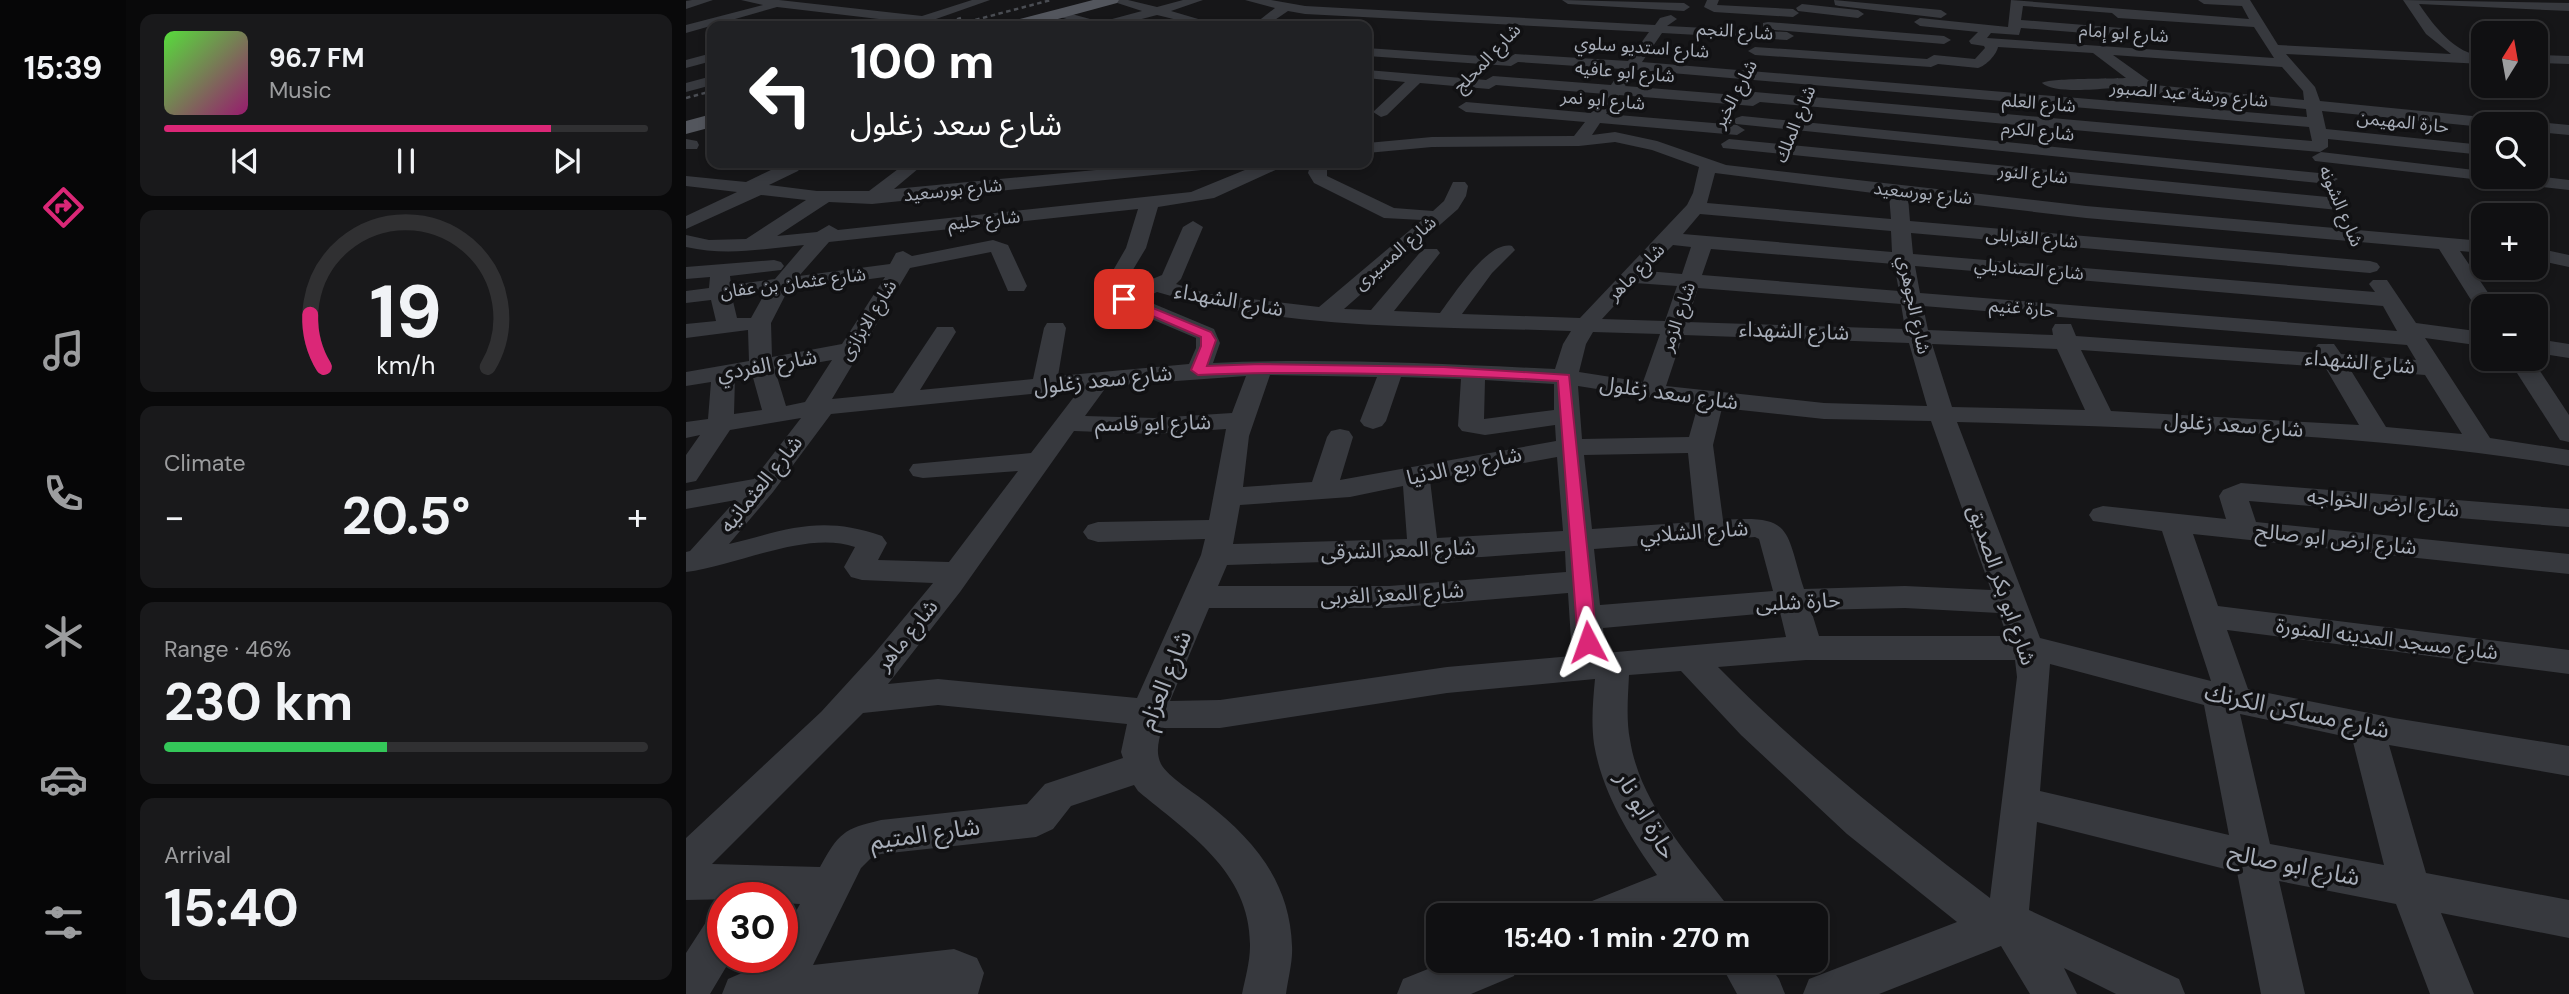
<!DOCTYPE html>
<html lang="en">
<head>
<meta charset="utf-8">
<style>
  body { margin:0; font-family:"DM Sans","Noto Sans Arabic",sans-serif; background:#19191b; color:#f1f3f6; height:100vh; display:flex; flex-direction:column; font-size:26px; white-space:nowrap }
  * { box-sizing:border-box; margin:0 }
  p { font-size:23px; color:#9c9d9f }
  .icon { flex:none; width:38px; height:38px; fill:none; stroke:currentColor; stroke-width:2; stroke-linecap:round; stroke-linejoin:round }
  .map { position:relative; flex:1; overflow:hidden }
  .side { display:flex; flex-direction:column; gap:14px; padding:14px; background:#09090a; width:560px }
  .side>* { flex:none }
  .top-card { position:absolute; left:21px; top:21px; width:665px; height:147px; border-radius:14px; box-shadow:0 4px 10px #0003,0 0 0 2px #303032; background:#202124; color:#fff; overflow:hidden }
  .needle { width:46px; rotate:11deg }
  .controls { position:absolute; left:1785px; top:21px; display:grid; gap:14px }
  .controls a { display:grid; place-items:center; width:77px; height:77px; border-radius:14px; background:#101012; box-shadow:0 4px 10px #0003,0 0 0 2px #303032; font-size:35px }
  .speed { position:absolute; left:21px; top:882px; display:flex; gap:14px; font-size:35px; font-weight:700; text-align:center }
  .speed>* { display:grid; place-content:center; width:91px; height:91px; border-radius:50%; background:#101012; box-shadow:0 4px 10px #0003,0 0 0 2px #303032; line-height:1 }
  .speed .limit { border:10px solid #d22; background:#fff; color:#111 }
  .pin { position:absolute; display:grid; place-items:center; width:60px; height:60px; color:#fff; margin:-30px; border-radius:14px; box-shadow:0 4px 10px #0006 }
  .me { position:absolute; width:77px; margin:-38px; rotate:356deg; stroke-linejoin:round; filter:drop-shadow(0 0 5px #0008) }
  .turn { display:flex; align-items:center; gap:24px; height:147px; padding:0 28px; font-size:32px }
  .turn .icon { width:91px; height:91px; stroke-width:2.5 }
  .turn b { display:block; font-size:49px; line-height:60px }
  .big { font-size:52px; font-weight:700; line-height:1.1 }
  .side .widget { flex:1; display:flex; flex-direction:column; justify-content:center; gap:10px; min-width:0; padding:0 24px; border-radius:14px; background:#19191b }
  .side .dial { align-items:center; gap:0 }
  .dial svg { height:182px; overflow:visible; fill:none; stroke:#303032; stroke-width:7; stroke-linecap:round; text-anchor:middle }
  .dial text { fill:#f1f3f6; stroke:none }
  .song { display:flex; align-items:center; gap:21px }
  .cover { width:84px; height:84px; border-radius:10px; background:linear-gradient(135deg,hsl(110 70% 55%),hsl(320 70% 35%)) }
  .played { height:7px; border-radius:4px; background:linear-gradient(90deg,#db2777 80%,#303032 80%) }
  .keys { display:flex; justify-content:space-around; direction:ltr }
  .heat { display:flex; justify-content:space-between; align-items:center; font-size:38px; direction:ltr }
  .charge { height:10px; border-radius:5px; background:linear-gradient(90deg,#34c759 46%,#303032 0) }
  .trip { position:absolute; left:740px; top:903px; width:402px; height:70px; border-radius:14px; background:#101012; box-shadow:0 4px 10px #0003,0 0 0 2px #303032; font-weight:700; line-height:70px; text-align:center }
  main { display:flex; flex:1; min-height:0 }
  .dock { display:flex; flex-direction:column; width:126px; justify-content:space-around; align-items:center; background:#060607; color:#9c9d9f }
  .dock .icon { width:49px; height:49px }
  .dock .on { color:#db2777 }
  .dock b { font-size:32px; color:#f1f3f6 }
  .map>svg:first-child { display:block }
</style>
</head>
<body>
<main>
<nav class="dock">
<b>15:39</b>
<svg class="icon on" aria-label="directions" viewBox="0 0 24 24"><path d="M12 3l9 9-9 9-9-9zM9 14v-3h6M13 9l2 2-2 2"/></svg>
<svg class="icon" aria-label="music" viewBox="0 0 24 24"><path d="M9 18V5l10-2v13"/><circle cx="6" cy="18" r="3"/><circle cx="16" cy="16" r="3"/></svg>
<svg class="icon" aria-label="phone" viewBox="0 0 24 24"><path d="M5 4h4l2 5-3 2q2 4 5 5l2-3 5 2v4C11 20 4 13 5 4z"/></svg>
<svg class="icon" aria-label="climate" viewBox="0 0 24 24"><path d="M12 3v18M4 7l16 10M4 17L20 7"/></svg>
<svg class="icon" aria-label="car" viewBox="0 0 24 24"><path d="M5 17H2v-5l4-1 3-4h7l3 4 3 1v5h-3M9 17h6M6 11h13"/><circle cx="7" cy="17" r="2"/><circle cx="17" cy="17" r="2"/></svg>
<svg class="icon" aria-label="filters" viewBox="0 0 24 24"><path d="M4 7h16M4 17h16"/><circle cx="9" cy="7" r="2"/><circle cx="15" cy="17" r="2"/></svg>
</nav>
<section class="side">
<div class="widget">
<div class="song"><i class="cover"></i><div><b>96.7 FM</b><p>Music</p></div></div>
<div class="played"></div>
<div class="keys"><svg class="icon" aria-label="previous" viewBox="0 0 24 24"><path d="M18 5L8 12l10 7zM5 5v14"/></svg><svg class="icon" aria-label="pause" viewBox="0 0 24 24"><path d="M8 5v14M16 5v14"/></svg><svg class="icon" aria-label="next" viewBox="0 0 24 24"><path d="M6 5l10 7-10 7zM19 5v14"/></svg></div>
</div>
<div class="widget dial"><svg viewBox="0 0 100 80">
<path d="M14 69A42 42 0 1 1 86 69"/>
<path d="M14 69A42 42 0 0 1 8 46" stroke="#db2777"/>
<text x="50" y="56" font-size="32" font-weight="700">19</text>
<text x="50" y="72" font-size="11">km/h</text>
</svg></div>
<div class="widget"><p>Climate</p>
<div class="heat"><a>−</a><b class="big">20.5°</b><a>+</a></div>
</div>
<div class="widget"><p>Range · 46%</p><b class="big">230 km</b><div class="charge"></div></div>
<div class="widget"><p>Arrival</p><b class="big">15:40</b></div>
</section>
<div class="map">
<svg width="1883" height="994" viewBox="0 0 1883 994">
  <rect width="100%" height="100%" fill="#161618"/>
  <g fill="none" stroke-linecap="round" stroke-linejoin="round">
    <g fill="#37393e" fill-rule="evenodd">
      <path d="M6 0H27L0 9V1Z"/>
      <path d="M55 0H93L236 16 286 0H304L230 26H215L218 22 91 7 0 33V25L77 5Z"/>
      <path d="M422 0H442L471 7 497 0H517L485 11 536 26H516L471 15 429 26H402L365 14 371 10 415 22 456 11Z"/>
      <path d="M559 0H585L619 6 969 25 974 18 985 15 991 19 981 26 1101 32 1108 36 1101 40 976 33 956 62 1621 117 1620 109 1473 94 1459 91 1451 86C1430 87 1370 96 1356 83 1362 78 1426 79 1440 78L1407 53 1312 47C1311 54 1300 66 1292 68L1252 64 1245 67 1069 55 1062 51 1069 47 1241 59 1248 55 1289 59 1299 48 1298 46 1285 44 1283 41 1292 32 1234 26 1228 22 1234 18 1322 27 1325 0 1563 19 1556 6 1518 4 1512 0H1564L1592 45 1765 54 1740 34 1717 0 1883 3V11L1733 4C1748 26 1769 54 1797 56V64L1600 54 1629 87 1634 101 1817 119 1825 124H1797V127L1636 111 1640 129 1797 145V155L1642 139V147L1634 152 1074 102 1067 106 933 95 920 114 1051 125 1059 130 1051 135 914 123 906 135 929 132 971 141 1040 165 1400 206 1797 241V253L1774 251 1811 306H1797V312L1792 311 1753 249 1400 218 1222 197 1224 221 1684 261 1691 263 1694 267 1691 271 1684 273 1225 233 1227 254 1689 292 1683 284 1687 280H1701L1730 323 1797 332V346L1739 338 1804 438 1883 450V466C1681 433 1476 428 1271 422L1354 638 1525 681 1476 531 1407 521 1403 515 1407 509 1417 506 1540 519 1533 496 1537 490 1555 483 1883 509V527L1563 501 1570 522 1883 554V574L1507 534 1532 606 1883 650V674L1541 630 1562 689 1708 718 1883 746V776L1703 745 1740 873 1883 900V938L1755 913 1788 994H1744L1710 904 1593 881 1619 994H1575L1551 872 1351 822 1343 910 1493 979 1499 994H1430L1378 968 1391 994H1344L1315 946 1193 994H1117L1123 979 1271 922 1161 834 1055 735 995 671 943 675C942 697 940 719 944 740 954 803 1001 853 1038 901L1044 915H999L992 905 967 915H900L906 901 971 875C943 836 916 792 908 744 905 722 907 700 909 679L761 693 534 728H476C473 740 469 752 475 764 482 777 509 793 521 803 568 840 604 882 606 946 607 961 602 979 600 994H556C559 979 564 962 564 946 565 872 502 833 452 791L448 785 385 806 367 829 350 837 195 854 187 856 175 868 127 965 268 949 291 958 298 973 292 994H36L42 979 58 972 78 970 85 957H96V937L114 904 96 903V898L0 900V838L135 712 188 654 247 583 176 580 165 577 158 567 169 547C120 530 51 566 0 572V552L4 551 50 500 0 509V491L68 479 115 418 44 430 10 481 0 483V455L14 435 0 438V422L22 419 25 382 0 386V372L63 361 62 330 0 338V324L30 321 25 300 0 303V291L23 288 24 277 0 279V267L88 260 95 262 98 266 95 270 44 276 45 285 89 279 118 245C78 249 40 256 0 247V235L23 240 60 239 120 200 75 195 0 229V216L51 192 0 186V176L60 182 87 169 74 167 72 163H110L115 167 112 171 83 185 131 191H183L220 163H239L208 189 484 163H544L535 168 186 204 143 202 91 236 131 232 143 225 152 230 505 192 576 163H599L596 167 528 198 472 207 460 248 442 278H428L425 274 440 248 452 209 143 242 113 276 204 264 210 253 217 251 226 256 307 240 322 245 341 286 338 291H322L305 252 224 268 146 399 207 393 251 327H267L270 332 234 390 347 379 358 328 361 323H377L380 328 372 376 503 364 510 348V338L430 304 427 299 430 294 476 275 497 227 507 221 517 227 495 279 490 284 523 294 633 307 736 220 698 218 628 183 622 173 625 163H641V176L708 208 747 211 758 201 767 182H779L782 186 780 196 772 209 658 309 685 310 737 249H751L754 253 708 311 754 313C768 295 802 240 826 246L829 250 806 273 776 314 894 318 1001 205 1007 193 1013 167 966 150 929 142 893 146 746 147 681 153V143L746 137 888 136 899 122 780 112 772 107 780 102 905 113 919 94 810 85 803 89 734 83 701 115 695 117 687 112 719 82 681 78V70L800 80 807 76 925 85 936 69 832 62 825 66 681 56V48L822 58 829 54 942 61 963 32 619 14 602 11 580 26H566L589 8ZM1337 6 1426 13 1432 18 1568 27 1588 58 1301 38 1305 33 1333 35 1335 28 1436 36 1443 32 1436 28 1335 20ZM1427 55 1596 67 1617 91 1618 100 1469 85ZM950 70 1623 127 1626 141 1069 92 1062 96 939 86ZM1029 173 1203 195 1205 219 1021 203ZM1014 214 1205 231 1206 252 997 234ZM987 245 1005 247 996 274 961 271ZM1025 249 1208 264 1213 291 1016 275ZM1229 266 1697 306 1711 331 1234 293ZM199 277 156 344 86 357 85 323 102 290ZM949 283 991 286 979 321 916 319ZM1012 288 1215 304 1219 329 1001 322ZM471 292C604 331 748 326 885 331L877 344 869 369C755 364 641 358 527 363L534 343 528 329 456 299ZM79 293 65 318H51L46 297ZM1237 306 1721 345 1730 360 1655 354 1648 344H1632L1628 349 1631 353 1390 336 1385 324H1369L1366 329 1367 335 1242 330ZM907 332 974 334 957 382 893 372 900 344ZM997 335 1223 343 1241 406 1138 403 980 386ZM1246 344 1371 349 1399 410 1266 407ZM1395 350 1639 367 1673 425 1425 411ZM146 360 119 402 100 406 89 370ZM1664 369 1739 375 1776 434 1700 427ZM66 374 76 410 48 414 49 377ZM584 375 691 377 674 421 678 426 687 429 696 426 700 421 715 377 775 379 772 426 776 431 799 435 869 425 870 441 654 480 667 437 663 431 654 429 645 431 641 437 626 482 557 487 563 436ZM560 376 546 413 468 418 399 416 421 386ZM799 380 868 384V410L798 419ZM892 386 1012 405 1003 437 896 439ZM394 389 345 453 227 464 223 470 227 476 237 478 332 471 263 562 192 560 201 543 196 536C135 515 103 529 43 544L87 492 145 414ZM1036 408 1138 419 1245 421 1305 590 1219 586 1118 589C1099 528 1107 515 1037 520L1027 445ZM540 429 523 520 412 522 402 525 397 532 402 539 412 542 519 539 515 555 451 698 252 679 202 684 274 592 388 431 468 434ZM1002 453 1009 522 906 529 898 455ZM871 457 877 531 751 538 744 480ZM717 486 721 539 547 544 554 505 664 497ZM1069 537 1073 539 1087 591 914 605 908 549ZM879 551 880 572 703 586H532L541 565 796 557ZM882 593 886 656 761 667 534 700 484 701 523 608H703ZM1219 608 1313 613 1321 636H1133L1125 610ZM1094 612 1100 637 919 653 917 628ZM1120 660H1329L1331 677 1304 898C1208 825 1116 752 1032 667ZM1364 664 1518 705 1543 835 1354 791ZM252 705 441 724 435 752 437 758 359 784 341 804 195 820C157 829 153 833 134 867L26 864 177 713ZM1554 714 1666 738 1698 865 1584 844Z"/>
      <path d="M876 0 998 3 1004 7 998 11 882 4Z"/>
      <path d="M1021 0H1033L1031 5 1107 9 1113 13 1107 17 1028 12 1018 7Z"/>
      <path d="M1148 0 1255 10 1261 14 1255 18 1153 6 1149 5Z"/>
      <path d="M1116 4 1172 10 1178 14 1172 18 1112 11 1110 8Z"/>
      <path d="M1082 22 1258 36 1265 40 1258 44 1077 29V23Z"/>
      <path d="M26 53V61L0 68V60Z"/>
      <path d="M1850 55 1883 56V64L1850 63Z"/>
      <path d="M26 76V85L0 92V83Z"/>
      <path d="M1056 116 1643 174 1652 179 1643 184 1050 124 1048 121 1050 118Z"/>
      <path d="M1850 122 1883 125V135L1850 132V124H1844Z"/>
      <path d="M0 139 11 141 13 145 11 149H0Z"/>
      <path d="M1043 139 1652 198 1661 204 1652 210 1037 148 1035 144Z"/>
      <path d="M1635 152 1797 171V177L1850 176 1883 180V190L1629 161 1626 157Z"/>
      <path d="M1850 248 1883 255V267L1850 260Z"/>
      <path d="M1850 339 1883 344V358L1850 353Z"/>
      <path d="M1822 359H1846L1883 415V442L1874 440Z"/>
      <path d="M37 913V957H46L24 994H0V953L22 919Z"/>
      <path d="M762 961H834L828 976 785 994H711L717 979Z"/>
      <path d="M1033 961H1080L1093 979 1099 994H1051Z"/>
    </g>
    <g fill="#53565d" fill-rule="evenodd">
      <path d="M407 0H433L431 3 346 26H320L322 22Z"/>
      <path d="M26 114V127L0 134V121Z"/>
    </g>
    <g stroke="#4a4d53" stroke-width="2.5" stroke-dasharray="4.5 3.5" stroke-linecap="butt">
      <path d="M248 26 275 18"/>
      <path d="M266 26 365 0"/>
      <path d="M0 98 26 91"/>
    </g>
  </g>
  <path fill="#db2777" stroke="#8e194d" stroke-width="2" d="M438 296 525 332 530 340 521 366 575 364 758 367 883 375 911 642 908 647H895L892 642 872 381C752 374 632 370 512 375L505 370 515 346V337L434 302V297Z"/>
  <g text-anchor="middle" stroke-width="7" stroke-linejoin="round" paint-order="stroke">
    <g font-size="18" fill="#a8aeb9" stroke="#111113">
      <text transform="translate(1049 31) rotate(4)" y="6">شارع النجم</text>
      <text transform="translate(1438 33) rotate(4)" y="6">شارع ابو إمام</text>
      <text transform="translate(956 47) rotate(4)" y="6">شارع استديو سلوي</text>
      <text transform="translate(801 58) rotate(-46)" y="6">شارع المحلج</text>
      <text transform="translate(939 72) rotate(5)" y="6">شارع ابو عافيه</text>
      <text transform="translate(1049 94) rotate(-62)" y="6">شارع الخير</text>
      <text transform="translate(1503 94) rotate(5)" y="6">شارع ورشة عبد الصبور</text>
      <text transform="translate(917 100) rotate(5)" y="6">شارع ابو نمر</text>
      <text transform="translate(1353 103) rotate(5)" y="6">شارع العلم</text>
      <text transform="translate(1717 122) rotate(6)" y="6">حارة المهيمن</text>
      <text transform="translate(1109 124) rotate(-68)" y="6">شارع الملك</text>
      <text transform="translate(1352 131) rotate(6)" y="6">شارع الكرم</text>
      <text transform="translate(1347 174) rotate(6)" y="6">شارع النور</text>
      <text transform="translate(267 190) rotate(-6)" y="6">شارع بورسعيد</text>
      <text transform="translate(1237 193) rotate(6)" y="6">شارع بورسعيد</text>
      <text transform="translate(1655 206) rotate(67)" y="6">شارع الشونه</text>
      <text transform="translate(298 220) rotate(-6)" y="6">شارع حليم</text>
      <text transform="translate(1346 238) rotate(5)" y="6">شارع الغرابلى</text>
      <text transform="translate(709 253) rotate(-41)" y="6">شارع المسيرى</text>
      <text transform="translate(1343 269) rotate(5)" y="6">شارع الصناديلي</text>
      <text transform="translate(950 272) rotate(-45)" y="6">شارع ماهر</text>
      <text transform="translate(107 283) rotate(-7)" y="6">شارع عثمان بن عفان</text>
      <text transform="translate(1228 305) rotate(78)" y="6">شارع الجوهري</text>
      <text transform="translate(1336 308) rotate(5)" y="6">حارة غنيم</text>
      <text transform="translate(992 317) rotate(-71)" y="6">شارع الزمر</text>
      <text transform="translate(182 320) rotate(-58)" y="6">شارع الابزازى</text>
    </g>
    <g font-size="21" fill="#a8aeb9" stroke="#111113">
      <text transform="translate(543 300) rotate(10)" y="7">شارع الشهداء</text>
      <text transform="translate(1108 331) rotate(2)" y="7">شارع الشهداء</text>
      <text transform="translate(1674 362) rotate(5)" y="7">شارع الشهداء</text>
      <text transform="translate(81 365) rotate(-10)" y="7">شارع الفردي</text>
      <text transform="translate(417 380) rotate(-6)" y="7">شارع سعد زغلول</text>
      <text transform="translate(983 393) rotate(8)" y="7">شارع سعد زغلول</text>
      <text transform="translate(467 423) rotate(-1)" y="7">شارع ابو قاسم</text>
      <text transform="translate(1548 425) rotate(4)" y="7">شارع سعد زغلول</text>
      <text transform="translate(778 466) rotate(-12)" y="7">شارع ربع الدنيا</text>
      <text transform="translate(75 484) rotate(-51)" y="7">شارع العثمانيه</text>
      <text transform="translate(1697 503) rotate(5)" y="7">شارع ارض الخواجه</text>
      <text transform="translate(1008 532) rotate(-4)" y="7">شارع الشلابي</text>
      <text transform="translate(1650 539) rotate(6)" y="7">شارع ارض ابو صالح</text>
      <text transform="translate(712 550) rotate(-2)" y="7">شارع المعز الشرقى</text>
      <text transform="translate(1316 585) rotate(71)" y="7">شارع ابو بكر الصديق</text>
      <text transform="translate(706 594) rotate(-3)" y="7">شارع المعز الغربى</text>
      <text transform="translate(1112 602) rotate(-3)" y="7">حارة شلبى</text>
      <text transform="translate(221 635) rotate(-51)" y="7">شارع ماهر</text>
      <text transform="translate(1701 639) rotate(7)" y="7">شارع مسجد المدينه المنورة</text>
    </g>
    <g font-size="24" fill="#a8aeb9" stroke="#111113">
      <text transform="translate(479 680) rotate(-68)" y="8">شارع العزام</text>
      <text transform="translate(1611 711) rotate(12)" y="8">شارع مساكن الكرنك</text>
      <text transform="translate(960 815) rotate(60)" y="8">حارة ابو نار</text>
      <text transform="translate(239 834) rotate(-8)" y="8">شارع المتيم</text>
      <text transform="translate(1608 865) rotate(11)" y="8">شارع ابو صالح</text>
    </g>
  </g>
</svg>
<div class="controls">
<a><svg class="needle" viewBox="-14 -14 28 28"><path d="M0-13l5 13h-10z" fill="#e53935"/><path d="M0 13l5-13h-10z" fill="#9c9d9f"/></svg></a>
<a><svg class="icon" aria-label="search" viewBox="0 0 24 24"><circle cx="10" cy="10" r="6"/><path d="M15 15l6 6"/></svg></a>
<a>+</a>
<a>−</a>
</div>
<div class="speed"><div class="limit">30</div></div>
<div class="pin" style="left:438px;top:299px;background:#d93025"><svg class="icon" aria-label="arrive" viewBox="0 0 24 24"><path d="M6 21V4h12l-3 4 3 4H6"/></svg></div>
<svg class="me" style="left:902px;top:642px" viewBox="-20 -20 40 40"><path d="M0-17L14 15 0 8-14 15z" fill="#db2777" stroke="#fff" stroke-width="4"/></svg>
<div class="trip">15:40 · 1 min · 270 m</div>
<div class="top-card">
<div class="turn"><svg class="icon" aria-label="left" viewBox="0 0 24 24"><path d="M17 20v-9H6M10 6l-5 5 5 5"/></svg><div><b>100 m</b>شارع سعد زغلول</div></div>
</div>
</div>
</main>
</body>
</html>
